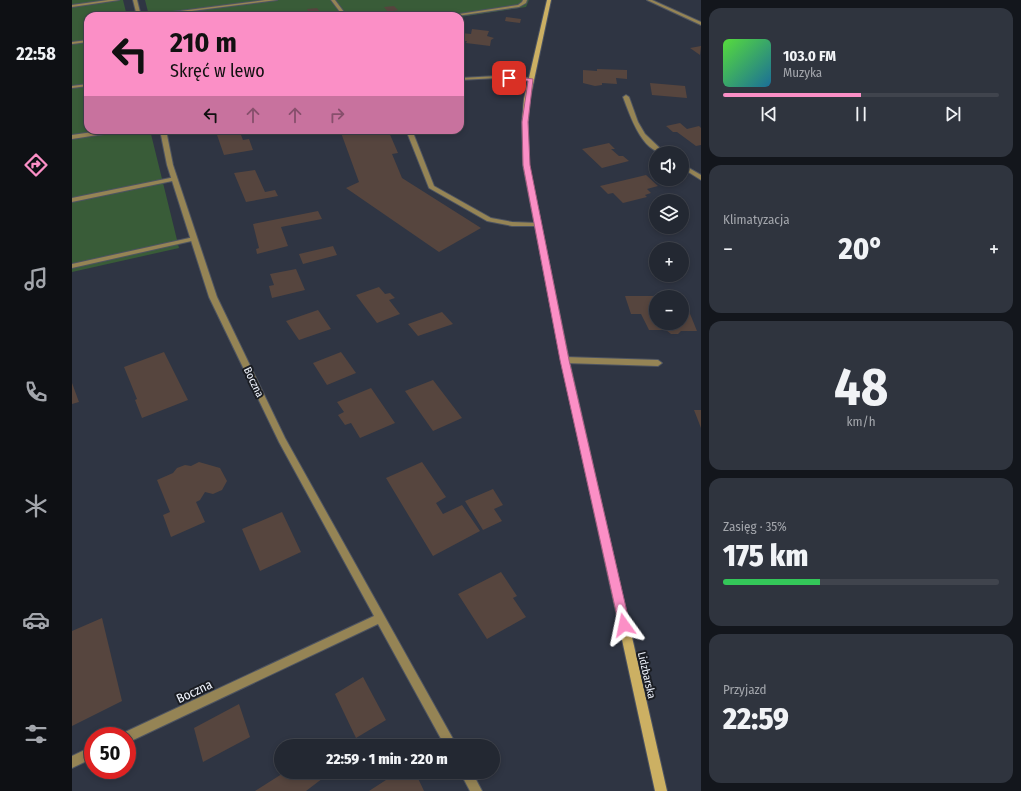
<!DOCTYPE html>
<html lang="pl">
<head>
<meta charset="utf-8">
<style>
  body { margin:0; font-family:"Fira Sans Condensed",sans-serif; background:#2f343e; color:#f1f3f6; height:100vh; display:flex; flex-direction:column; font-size:15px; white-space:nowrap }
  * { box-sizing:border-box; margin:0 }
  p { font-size:13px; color:#a3a6ac }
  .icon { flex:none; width:22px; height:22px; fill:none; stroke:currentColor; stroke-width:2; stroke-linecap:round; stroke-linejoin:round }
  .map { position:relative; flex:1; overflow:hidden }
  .details { display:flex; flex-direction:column; gap:8px; padding:8px; background:#13161c; width:320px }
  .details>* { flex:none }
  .hud { position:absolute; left:12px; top:12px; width:380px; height:122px; border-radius:12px; box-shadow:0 2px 6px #0003,0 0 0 1px #40444d; background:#fb8fc6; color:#111; overflow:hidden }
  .buttons { position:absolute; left:577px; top:146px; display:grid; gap:8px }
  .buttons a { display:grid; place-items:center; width:40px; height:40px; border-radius:50%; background:#232832; box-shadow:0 2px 6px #0003,0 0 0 1px #40444d; font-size:20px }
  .speed { position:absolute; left:12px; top:727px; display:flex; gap:8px; font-size:20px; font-weight:700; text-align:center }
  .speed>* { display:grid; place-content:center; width:52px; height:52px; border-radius:50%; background:#232832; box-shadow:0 2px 6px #0003,0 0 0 1px #40444d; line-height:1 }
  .speed .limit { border:6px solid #d22; background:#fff; color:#111 }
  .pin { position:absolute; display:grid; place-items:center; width:34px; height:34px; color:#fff; margin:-17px; border-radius:8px; box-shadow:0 2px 6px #0006 }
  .me { position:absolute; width:44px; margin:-22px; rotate:348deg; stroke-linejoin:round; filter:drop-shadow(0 0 3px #0008) }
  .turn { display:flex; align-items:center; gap:14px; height:84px; padding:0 20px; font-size:18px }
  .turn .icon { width:52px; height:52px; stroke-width:2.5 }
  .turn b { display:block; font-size:28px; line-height:34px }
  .lanes { display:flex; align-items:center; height:38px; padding:0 20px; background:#0003; justify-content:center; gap:20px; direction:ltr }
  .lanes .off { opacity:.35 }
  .big { font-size:30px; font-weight:800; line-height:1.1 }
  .details .card { flex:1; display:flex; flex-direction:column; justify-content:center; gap:6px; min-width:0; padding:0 14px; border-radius:12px; background:#2f343e }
  .details .dial { align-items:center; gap:0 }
  .dial b { font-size:52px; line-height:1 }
  .song { display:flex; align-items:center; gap:12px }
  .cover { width:48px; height:48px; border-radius:6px; background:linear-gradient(135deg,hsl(110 70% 55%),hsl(200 70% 35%)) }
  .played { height:4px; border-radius:2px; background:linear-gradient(90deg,#fb8fc6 50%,#40444d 50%) }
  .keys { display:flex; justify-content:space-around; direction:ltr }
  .heat { display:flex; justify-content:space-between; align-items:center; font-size:22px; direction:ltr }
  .charge { height:6px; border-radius:3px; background:linear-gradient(90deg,#34c759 35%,#40444d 0) }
  .trip { position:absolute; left:202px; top:739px; width:226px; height:40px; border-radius:20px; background:#232832; box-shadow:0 2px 6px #0003,0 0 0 1px #40444d; font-weight:800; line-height:40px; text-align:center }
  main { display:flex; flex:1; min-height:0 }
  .menu { display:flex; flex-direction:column; width:72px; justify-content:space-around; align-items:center; background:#0e1014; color:#a3a6ac }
  .menu .icon { width:28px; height:28px }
  .menu .selected { color:#fb8fc6 }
  .menu b { font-size:18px; color:#f1f3f6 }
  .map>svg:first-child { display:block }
</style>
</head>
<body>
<main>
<nav class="menu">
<b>22:58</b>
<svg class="icon selected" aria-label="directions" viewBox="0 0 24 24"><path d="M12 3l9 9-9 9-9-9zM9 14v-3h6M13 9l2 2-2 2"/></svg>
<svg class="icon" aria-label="music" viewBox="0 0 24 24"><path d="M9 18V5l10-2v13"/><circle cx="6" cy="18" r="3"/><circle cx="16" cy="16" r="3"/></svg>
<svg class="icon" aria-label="phone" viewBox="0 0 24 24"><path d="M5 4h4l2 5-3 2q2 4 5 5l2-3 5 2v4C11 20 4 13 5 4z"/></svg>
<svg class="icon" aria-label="climate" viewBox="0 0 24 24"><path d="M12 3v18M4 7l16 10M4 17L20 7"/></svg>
<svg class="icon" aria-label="car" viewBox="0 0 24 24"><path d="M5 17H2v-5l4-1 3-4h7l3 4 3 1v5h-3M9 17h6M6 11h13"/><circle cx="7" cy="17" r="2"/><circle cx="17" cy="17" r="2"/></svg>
<svg class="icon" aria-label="filters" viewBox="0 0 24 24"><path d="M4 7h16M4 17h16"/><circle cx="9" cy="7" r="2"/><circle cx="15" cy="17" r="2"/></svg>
</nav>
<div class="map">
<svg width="629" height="791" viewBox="0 0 629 791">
  <rect width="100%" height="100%" fill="#2f3543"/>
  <g fill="#395c38">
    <path d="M0 0H51L55 16H16V130H78L107 248 0 272Z"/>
    <path d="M73 0H457L454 7 388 17 77 16Z"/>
  </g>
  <g fill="#56453e">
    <path d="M322 6 326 10 316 12 312 7Z"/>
    <path d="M245 8 248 12 237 13 235 9Z"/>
    <path d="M226 11 227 14 215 15 214 12Z"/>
    <path d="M434 17 449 19 448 23 433 21Z"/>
    <path d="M400 29 417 31 415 36 422 38 419 40 418 46 394 43 395 41H388L389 33 399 34Z"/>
    <path d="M629 46 628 55 618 48Z"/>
    <path d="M525 69 555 70V79L544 78 545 84 530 83V85L523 86 511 83V70L525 71Z"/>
    <path d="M578 83 613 86 615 98 580 95Z"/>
    <path d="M608 123 615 129 627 126 629 128V145L624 146 605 132H601L594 126Z"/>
    <path d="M157 130H167L171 140 177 139 181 150 152 155 144 132Z"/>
    <path d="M268 130H316L326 153 320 154 330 178 409 228 367 252 274 188 287 182Z"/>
    <path d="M537 143 543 149H539L547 156H551L557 161 530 168 510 149Z"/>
    <path d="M183 170 193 192 203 190 206 196 174 202 162 173Z"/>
    <path d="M574 175 586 186 575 189 579 193 573 195 575 197 551 203 541 193 536 194 528 186Z"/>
    <path d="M246 211 250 219 209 227 216 246 185 254 184 249 187 248 181 224Z"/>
    <path d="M261 246 265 255 231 264 227 254Z"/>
    <path d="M224 269 233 290 200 298 197 286 202 285 198 274Z"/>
    <path d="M307 287 313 294 318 293 323 298 317 300 328 314 305 323 284 295Z"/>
    <path d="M553 296H584V323H610V304H614L625 331H609L606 334H599L594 330H577L569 314H559Z"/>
    <path d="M246 310 259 329 227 340 214 321Z"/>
    <path d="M370 312 381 324 346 336 336 324Z"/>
    <path d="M92 352 116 400 70 418 63 400 65 399 52 367Z"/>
    <path d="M269 352 284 373 255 385 241 363Z"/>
    <path d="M361 380 390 418 361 431 333 391Z"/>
    <path d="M0 383 7 402 0 404Z"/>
    <path d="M299 388 323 423 288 438 279 423 273 425 266 415 272 412 265 402Z"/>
    <path d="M622 410H629V428Z"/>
    <path d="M127 462 148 468 155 481 150 490 141 494 133 492 128 500 124 502 133 522 99 537 91 515 98 512 85 480 101 473 105 468 113 465 119 466Z"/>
    <path d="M350 462 374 497 364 503 371 514 390 505 408 531 361 556 314 478Z"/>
    <path d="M421 489 431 505 422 509 430 521 411 530 393 501Z"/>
    <path d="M210 512 229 552 188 571 170 529Z"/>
    <path d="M429 572 445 596 441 598 454 617 415 639 386 594Z"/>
    <path d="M30 618 50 701 0 726V631Z"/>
    <path d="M291 677 314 720 284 738 263 694Z"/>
    <path d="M167 704 178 737 131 762 122 728Z"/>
    <path d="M213 772H259L234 791H183Z"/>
    <path d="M310 772H343L352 791H297L314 780Z"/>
  </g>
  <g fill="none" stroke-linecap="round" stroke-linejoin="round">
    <defs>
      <g id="lane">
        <path d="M36 0H47L0 7V5Z"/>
        <path d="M193 0H205L81 16H69Z"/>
        <path d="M259 0H263L275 16H271Z"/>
        <path d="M451 0H455L454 3 447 7 385 16H374L446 5 450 2Z"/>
        <path d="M16 40V42L0 44V42Z"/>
        <path d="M425 76 459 78 461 79 459 80 425 78 388 80V78Z"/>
        <path d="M16 84V86L0 88V86Z"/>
        <path d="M35 130H48L45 132 0 139V135Z"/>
        <path d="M334 130H340L362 186 419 218 440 222 466 223 469 225 468 226H440L415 221 357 188Z"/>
        <path d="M103 177 105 178V180L0 202V198Z"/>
        <path d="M122 237 125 239 124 240 0 268V264Z"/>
      </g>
      <g id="street">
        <path d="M61 0H65L69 16H65Z"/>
        <path d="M575 0H580L629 22V25Z"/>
        <path d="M554 95 557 97 566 122 573 134 593 153C570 153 558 115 551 97Z"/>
        <path d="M88 130H94L101 165 145 297 213 438 385 746H373L306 624 59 741 55 743V736H50L51 733 302 616 207 442 137 297 95 165Z"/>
        <path d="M610 164 629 175V180L610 168Z"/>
        <path d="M493 357 586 360 590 363 586 366 493 363 489 360Z"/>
        <path d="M21 746V758L0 768V756Z"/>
        <path d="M388 772H400L410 791H398Z"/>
      </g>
      <path id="secondary" d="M475 0H479L458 99 456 122 457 165 497 360 595 791H583L489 360 451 165 450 122 452 99Z"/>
    </defs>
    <use href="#lane" stroke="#4e5461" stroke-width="2"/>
    <use href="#street" stroke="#4e5461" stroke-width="2"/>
    <use href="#secondary" stroke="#4e5461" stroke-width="2"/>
    <use href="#lane" fill="#958455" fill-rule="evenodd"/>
    <use href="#street" fill="#958455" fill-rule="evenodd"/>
    <use href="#secondary" fill="#ccb063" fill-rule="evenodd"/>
  </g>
  <path fill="#fb8fc6" stroke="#a35d81" d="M437 76 461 79 456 122 458 165 497 360 558 625 557 629 552 631 548 629 547 625 488 360 451 165 450 122 456 81 435 79Z"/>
  <g text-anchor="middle" stroke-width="4" stroke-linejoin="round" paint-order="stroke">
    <g font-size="11" fill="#f0f4fd" stroke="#1a1d23">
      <text transform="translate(182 382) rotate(64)" y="4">Boczna</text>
      <text transform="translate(575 675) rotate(77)" y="4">Lidzbarska</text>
    </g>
    <g font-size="13" fill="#f0f4fd" stroke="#1a1d23">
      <text transform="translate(122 691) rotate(-25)" y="5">Boczna</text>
    </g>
  </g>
</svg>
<div class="buttons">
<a><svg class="icon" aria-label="sound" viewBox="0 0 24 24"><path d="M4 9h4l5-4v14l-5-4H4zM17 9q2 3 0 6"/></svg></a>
<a><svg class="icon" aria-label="layers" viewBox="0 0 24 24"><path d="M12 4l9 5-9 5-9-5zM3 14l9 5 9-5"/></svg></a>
<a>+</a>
<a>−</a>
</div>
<div class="speed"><div class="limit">50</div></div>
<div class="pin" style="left:437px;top:78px;background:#d93025"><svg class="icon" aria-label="arrive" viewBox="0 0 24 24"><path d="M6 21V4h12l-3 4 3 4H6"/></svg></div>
<svg class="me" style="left:552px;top:625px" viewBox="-20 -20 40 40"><path d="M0-17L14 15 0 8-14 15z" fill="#fb8fc6" stroke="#fff" stroke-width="4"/></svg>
<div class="trip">22:59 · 1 min · 220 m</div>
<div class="hud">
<div class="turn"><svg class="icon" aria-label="left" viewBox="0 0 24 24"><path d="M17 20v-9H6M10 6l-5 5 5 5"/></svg><div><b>210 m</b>Skręć w lewo</div></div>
<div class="lanes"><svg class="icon" aria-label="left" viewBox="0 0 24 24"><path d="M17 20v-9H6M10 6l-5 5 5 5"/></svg><svg class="icon off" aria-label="ahead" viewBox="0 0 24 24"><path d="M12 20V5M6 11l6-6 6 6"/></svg><svg class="icon off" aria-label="ahead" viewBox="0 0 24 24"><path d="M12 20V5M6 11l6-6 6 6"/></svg><svg class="icon off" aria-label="right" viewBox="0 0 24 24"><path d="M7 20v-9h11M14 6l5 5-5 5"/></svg></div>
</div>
</div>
<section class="details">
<div class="card">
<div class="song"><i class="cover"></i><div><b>103.0 FM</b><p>Muzyka</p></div></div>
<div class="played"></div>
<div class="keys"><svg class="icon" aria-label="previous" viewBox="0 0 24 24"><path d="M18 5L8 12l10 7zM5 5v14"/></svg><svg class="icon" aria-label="pause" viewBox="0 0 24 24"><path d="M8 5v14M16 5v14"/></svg><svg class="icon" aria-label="next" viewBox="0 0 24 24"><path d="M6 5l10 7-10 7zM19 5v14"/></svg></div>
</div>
<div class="card"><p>Klimatyzacja</p>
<div class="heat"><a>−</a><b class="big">20°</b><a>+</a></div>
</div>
<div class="card dial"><b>48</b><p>km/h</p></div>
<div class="card"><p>Zasięg · 35%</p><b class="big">175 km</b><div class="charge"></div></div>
<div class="card"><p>Przyjazd</p><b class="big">22:59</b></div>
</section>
</main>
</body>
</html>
